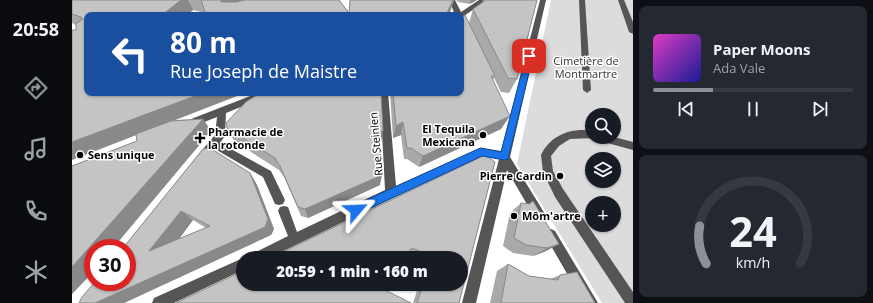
<!DOCTYPE html>
<html lang="fr">
<head>
<meta charset="utf-8">
<style>
  body { margin:0; font-family:"Open Sans",sans-serif; background:#242831; color:#f1f3f6; height:100vh; display:flex; flex-direction:column; font-size:15px; white-space:nowrap }
  * { box-sizing:border-box; margin:0 }
  p { font-size:13px; color:#9ea1a6 }
  .icon { flex:none; width:22px; height:22px; fill:none; stroke:currentColor; stroke-width:2; stroke-linecap:round; stroke-linejoin:round }
  .map { position:relative; flex:1; overflow:hidden }
  .sheet { display:flex; flex-direction:column; gap:6px; padding:6px; background:#0d0f14; width:240px }
  .sheet>* { flex:none }
  .hud { position:absolute; left:12px; top:12px; width:380px; height:84px; border-radius:8px; box-shadow:0 1px 3px #0004; background:#1a4fa0; color:#fff; overflow:hidden }
  .buttons { position:absolute; left:513px; top:108px; display:grid; gap:8px }
  .buttons a { display:grid; place-items:center; width:36px; height:36px; border-radius:50%; background:#171b24; box-shadow:0 1px 3px #0004; font-size:20px }
  .speed { position:absolute; left:12px; top:239px; display:flex; gap:8px; font-size:20px; font-weight:700; text-align:center }
  .speed>* { display:grid; place-content:center; width:52px; height:52px; border-radius:50%; background:#171b24; box-shadow:0 1px 3px #0004; line-height:1 }
  .speed .limit { border:6px solid #d22; background:#fff; color:#111 }
  .pin { position:absolute; display:grid; place-items:center; width:34px; height:34px; color:#fff; margin:-17px; border-radius:8px; box-shadow:0 2px 6px #0006 }
  .me { position:absolute; width:44px; margin:-22px; rotate:64deg; stroke-linejoin:round; filter:drop-shadow(0 0 3px #0008) }
  .turn { display:flex; align-items:center; gap:14px; height:84px; padding:0 20px; font-size:18px }
  .turn .icon { width:52px; height:52px; stroke-width:2.5 }
  .turn b { display:block; font-size:28px; line-height:34px }
  .sheet .card { flex:1; display:flex; flex-direction:column; justify-content:center; gap:6px; min-width:0; padding:0 14px; border-radius:8px; background:#242831 }
  .sheet .dial { align-items:center; gap:0 }
  .dial svg { height:104px; overflow:visible; fill:none; stroke:#363941; stroke-width:7; stroke-linecap:round; text-anchor:middle }
  .dial text { fill:#f1f3f6; stroke:none }
  .song { display:flex; align-items:center; gap:12px }
  .cover { width:48px; height:48px; border-radius:6px; background:linear-gradient(135deg,hsl(310 70% 55%),hsl(240 70% 35%)) }
  .played { height:4px; border-radius:2px; background:linear-gradient(90deg,#8c9099 30%,#363941 30%) }
  .keys { display:flex; justify-content:space-around; direction:ltr }
  .trip { position:absolute; left:164px; top:251px; width:232px; height:40px; border-radius:20px; background:#171b24; box-shadow:0 1px 3px #0004; font-weight:800; line-height:40px; text-align:center }
  main { display:flex; flex:1; min-height:0 }
  .tabs { display:flex; flex-direction:column; width:72px; justify-content:space-around; align-items:center; background:#090b0e; color:#9ea1a6 }
  .tabs .icon { width:28px; height:28px }
  .tabs .selected { color:#8c9099 }
  .tabs b { font-size:18px; color:#f1f3f6 }
  .map>svg:first-child { display:block }
</style>
</head>
<body>
<main>
<nav class="tabs">
<b>20:58</b>
<svg class="icon selected" aria-label="directions" viewBox="0 0 24 24"><path d="M12 3l9 9-9 9-9-9zM9 14v-3h6M13 9l2 2-2 2"/></svg>
<svg class="icon" aria-label="music" viewBox="0 0 24 24"><path d="M9 18V5l10-2v13"/><circle cx="6" cy="18" r="3"/><circle cx="16" cy="16" r="3"/></svg>
<svg class="icon" aria-label="phone" viewBox="0 0 24 24"><path d="M5 4h4l2 5-3 2q2 4 5 5l2-3 5 2v4C11 20 4 13 5 4z"/></svg>
<svg class="icon" aria-label="climate" viewBox="0 0 24 24"><path d="M12 3v18M4 7l16 10M4 17L20 7"/></svg>
</nav>
<div class="map">
<svg width="561" height="303" viewBox="0 0 561 303">
  <rect width="100%" height="100%" fill="#fff"/>
  <path fill="#dcdcdc" fill-rule="evenodd" d="M479 0H561V303H530L445 164ZM520 115H542V137H520ZM520 159H542V181H520ZM520 203H542V225H520Z"/>
  <g fill="none" stroke-linecap="round" stroke-linejoin="round">
    <g fill="#555" fill-rule="evenodd">
      <path d="M377 0H383L389 12 407 0H415L389 18V15H383Z"/>
      <path d="M468 0H474L438 157 473 214 471 218 467 219 463 218 435 170 404 303H390L427 159 410 156 323 197 197 258H178L180 254 216 236 206 211 208 207 212 206 216 207 225 232 313 190 308 93H316L324 186 409 148 429 151Z"/>
      <path d="M507 0H513L519 90 515 93 511 90Z"/>
      <path d="M546 0H552L561 22V34L557 32Z"/>
      <path d="M186 93H199L198 95 154 113 153 136 148 143 199 171 213 200 211 204 207 205 203 204 191 177 143 149C138 155 134 164 126 161L125 158 126 155 143 135 145 117 117 128 114 127 112 124 114 121Z"/>
      <path d="M511 130 520 131V137H542L561 142V150L528 141 523 138 498 139 487 146 479 156 481 171 491 189 561 292V303H553L483 197 471 172 469 155C477 138 493 130 511 130Z"/>
      <path d="M479 229 483 231 526 303H512L475 239 473 235 475 231Z"/>
      <path d="M171 258V270L102 303H80L82 298Z"/>
    </g>
  </g>
  <g fill="#a9a9a9" fill-rule="evenodd">
    <path d="M0 0H267L277 13 278 0H382L377 15H134L133 13 121 10 115 15H15L102 120 131 119 139 131 41 248H21V272L0 294V166L65 141 64 135 4 30V25L0 23Z"/>
    <path d="M384 0H405L398 4 386 2Z"/>
    <path d="M411 0H465L445 79 437 93 429 92 422 78 421 80 429 129 347 167 335 159H332L329 135 321 138 318 93H389L397 23 401 9 410 3Z"/>
    <path d="M155 128 309 143H308V185L236 218 229 216 212 177 207 170 162 141Z"/>
    <path d="M131 149 178 173 185 185 202 229 199 235 52 303H7ZM121 220 134 228 107 239Z"/>
    <path d="M413 155 387 303H341L347 284H389V258H340L336 256 334 258H198Z"/>
    <path d="M449 203 487 244 472 252 461 256 441 253 431 246 438 213Z"/>
    <path d="M436 264 457 276 478 279 488 275 523 303H418L425 271Z"/>
  </g>
  <g fill="#898989">
    <path d="M109 0H116L121 10 115 15H90Z"/>
    <path d="M149 0H206L155 14 149 2Z"/>
    <path d="M381 0 378 12 377 15H374Z"/>
    <path d="M399 0H405L398 4Z"/>
    <path d="M131 93H173L0 160V142Z"/>
    <path d="M438 116 429 129 347 167 351 156Z"/>
    <path d="M131 119 139 131 41 248H21V272L0 294V267Z"/>
    <path d="M331 122 329 135 321 138 324 126Z"/>
    <path d="M311 131 309 143 306 144 307 132Z"/>
    <path d="M178 173 185 185 202 229 199 235 52 303H23L193 227Z"/>
    <path d="M310 175 308 185 236 218 233 209Z"/>
    <path d="M109 211 121 220 92 259 77 251Z"/>
    <path d="M487 244 472 252 461 256 475 248Z"/>
    <path d="M340 248 334 258H332Z"/>
    <path d="M309 284H311L305 292 307 287Z"/>
  </g>
  <g fill="#c4c4c4" stroke="#898989" fill-rule="evenodd">
    <path d="M0 0H109L90 15H15V93H131L0 142V30H4V24L11 19 8 18 9 17 0 14Z"/>
    <path d="M129 0H149V2H164L173 0H267L277 13 278 0H381L374 15H134Z"/>
    <path d="M414 0H465L445 79 436 78 401 9Z"/>
    <path d="M393 15 423 76H419L438 116 351 156 339 148H335L331 122 324 126 321 93H389V18Z"/>
    <path d="M188 93H309L311 131 307 132 310 175 233 209 226 207 208 166 203 158 155 128 154 123 174 102Z"/>
    <path d="M131 119 0 267V166L65 141 64 134 99 121Z"/>
    <path d="M138 148 178 173 196 219 193 227 23 303H7L10 297 23 282H55V248H51L131 149ZM109 211 138 226 77 251Z"/>
    <path d="M413 155 423 162 387 303H345L351 284H389V258H358L359 256 340 248 332 258H198Z"/>
    <path d="M461 201 487 244 475 248 454 245 442 238 449 203 457 204Z"/>
    <path d="M436 264 457 276 486 280 488 275 505 272 523 303H429Z"/>
    <path d="M171 271V284H309L307 287 339 303H104Z"/>
  </g>
  <path fill="#1a73e8" stroke="#114b97" d="M457 54 461 56 436 159 432 160 410 156 288 213 284 215 281 213 279 210 281 206 406 149 409 148 429 152 454 56Z"/>
  <g fill="#000" stroke="#fff" stroke-width="1.5">
    <circle cx="411" cy="135" r="4"/>
    <path d="M126 132h4v4h4v4h-4v4h-4v-4h-4v-4h4z"/>
    <circle cx="8" cy="155" r="4"/>
    <circle cx="488" cy="176" r="4"/>
    <circle cx="442" cy="216" r="4"/>
  </g>
  <g text-anchor="middle" stroke-width="3" stroke-linejoin="round" paint-order="stroke">
    <g font-size="11" fill="#333" stroke="#fff">
      <text x="514" y="65">Cimetière de<tspan x="514" dy="13">Montmartre</tspan></text>
    </g>
    <g font-size="11" font-weight="bold" fill="#000" stroke="#fff" text-anchor="start">
      <text x="403" y="133" text-anchor="end">El Tequila<tspan x="403" dy="13">Mexicana</tspan></text>
      <text x="136" y="136">Pharmacie de<tspan x="136" dy="13">la rotonde</tspan></text>
      <text x="16" y="159">Sens unique</text>
      <text x="480" y="180" text-anchor="end">Pierre Cardin</text>
      <text x="450" y="220">Môm'artre</text>
    </g>
    <g font-size="11" fill="#000" stroke="#fff">
      <text transform="translate(304 144) rotate(-95)" y="4">Rue Steinlen</text>
    </g>
  </g>
</svg>
<div class="buttons">
<a><svg class="icon" aria-label="search" viewBox="0 0 24 24"><circle cx="10" cy="10" r="6"/><path d="M15 15l6 6"/></svg></a>
<a><svg class="icon" aria-label="layers" viewBox="0 0 24 24"><path d="M12 4l9 5-9 5-9-5zM3 14l9 5 9-5"/></svg></a>
<a>+</a>
</div>
<div class="speed"><div class="limit">30</div></div>
<div class="pin" style="left:457px;top:56px;background:#d93025"><svg class="icon" aria-label="arrive" viewBox="0 0 24 24"><path d="M6 21V4h12l-3 4 3 4H6"/></svg></div>
<svg class="me" style="left:284px;top:210px" viewBox="-20 -20 40 40"><path d="M0-17L14 15 0 8-14 15z" fill="#1a73e8" stroke="#fff" stroke-width="4"/></svg>
<div class="trip">20:59 · 1 min · 160 m</div>
<div class="hud">
<div class="turn"><svg class="icon" aria-label="left" viewBox="0 0 24 24"><path d="M17 20v-9H6M10 6l-5 5 5 5"/></svg><div><b>80 m</b>Rue Joseph de Maistre</div></div>
</div>
</div>
<section class="sheet">
<div class="card">
<div class="song"><i class="cover"></i><div><b>Paper Moons</b><p>Ada Vale</p></div></div>
<div class="played"></div>
<div class="keys"><svg class="icon" aria-label="previous" viewBox="0 0 24 24"><path d="M18 5L8 12l10 7zM5 5v14"/></svg><svg class="icon" aria-label="pause" viewBox="0 0 24 24"><path d="M8 5v14M16 5v14"/></svg><svg class="icon" aria-label="next" viewBox="0 0 24 24"><path d="M6 5l10 7-10 7zM19 5v14"/></svg></div>
</div>
<div class="card dial"><svg viewBox="0 0 100 80">
<path d="M14 69A42 42 0 1 1 86 69"/>
<path d="M14 69A42 42 0 0 1 9 40" stroke="#8c9099"/>
<text x="50" y="56" font-size="32" font-weight="700">24</text>
<text x="50" y="72" font-size="11">km/h</text>
</svg></div>
</section>
</main>
</body>
</html>
